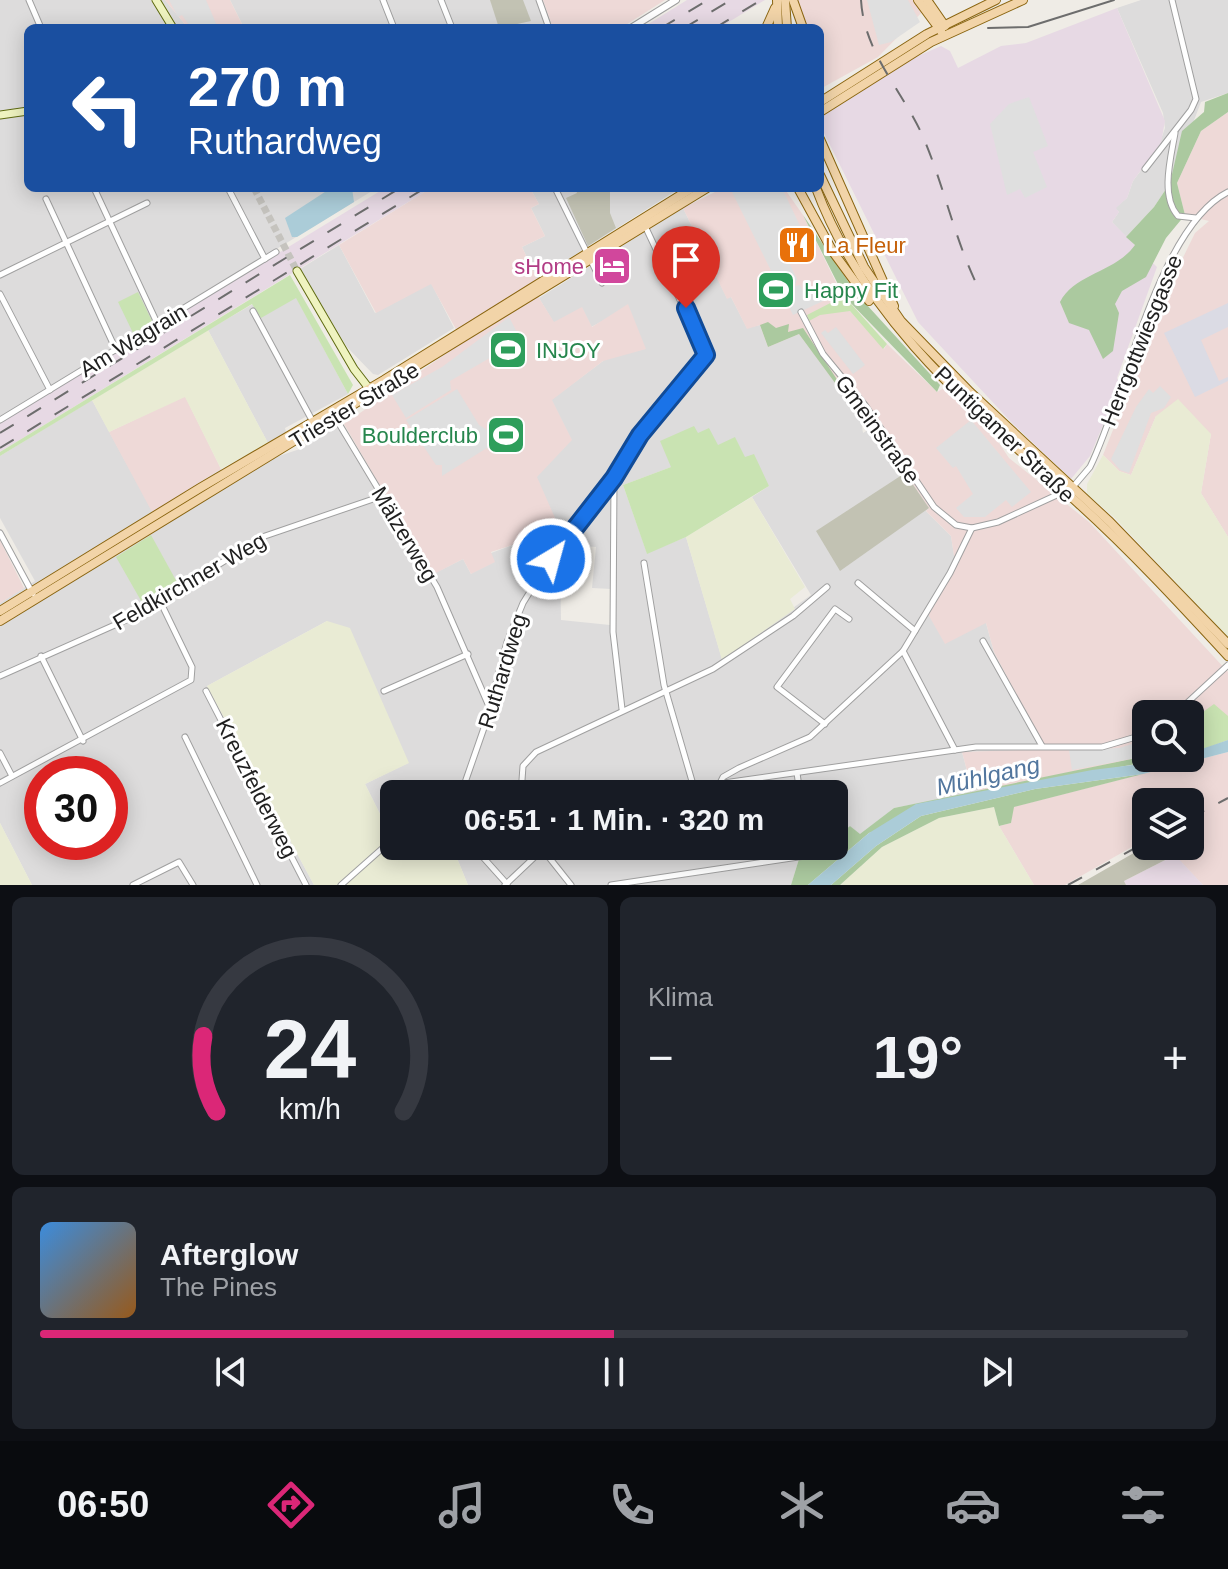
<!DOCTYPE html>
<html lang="de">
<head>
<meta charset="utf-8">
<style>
  body { margin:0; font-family:Helvetica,sans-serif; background:#20242c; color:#f1f3f6; height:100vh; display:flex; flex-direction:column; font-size:30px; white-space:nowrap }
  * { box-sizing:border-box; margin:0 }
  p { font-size:26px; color:#9ea1a6 }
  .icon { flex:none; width:44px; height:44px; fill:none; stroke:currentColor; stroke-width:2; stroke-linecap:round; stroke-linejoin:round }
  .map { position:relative; height:885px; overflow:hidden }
  .details { display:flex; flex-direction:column; gap:12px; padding:12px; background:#0d0f14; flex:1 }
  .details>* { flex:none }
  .banner { position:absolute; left:24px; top:24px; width:800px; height:168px; border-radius:12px; box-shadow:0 4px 20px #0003; background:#1a4fa0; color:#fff; overflow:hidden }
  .fabs { position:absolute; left:1132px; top:700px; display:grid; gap:16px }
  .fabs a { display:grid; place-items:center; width:72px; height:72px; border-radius:12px; background:#171b24; box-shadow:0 4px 20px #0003; font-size:40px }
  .speed { position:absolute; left:24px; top:756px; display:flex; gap:16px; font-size:40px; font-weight:700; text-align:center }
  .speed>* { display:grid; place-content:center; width:104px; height:104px; border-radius:50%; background:#171b24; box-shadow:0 4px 20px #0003; line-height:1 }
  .speed .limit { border:12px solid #d22; background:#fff; color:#111 }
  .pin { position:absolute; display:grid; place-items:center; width:68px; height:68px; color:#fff; margin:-82px -34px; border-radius:50% 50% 50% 0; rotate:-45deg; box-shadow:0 0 8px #0007 }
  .pin .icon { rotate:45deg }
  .me { position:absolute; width:88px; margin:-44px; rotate:37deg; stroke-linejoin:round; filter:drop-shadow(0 0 6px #0008) }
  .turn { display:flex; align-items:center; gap:28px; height:168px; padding:0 32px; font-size:36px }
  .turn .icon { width:104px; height:104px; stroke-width:2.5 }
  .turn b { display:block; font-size:56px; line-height:68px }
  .big { font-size:60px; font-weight:800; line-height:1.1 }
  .details .widget { flex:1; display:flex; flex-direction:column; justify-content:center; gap:12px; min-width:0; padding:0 28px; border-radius:12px; background:#20242c }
  .details .dial { align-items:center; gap:0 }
  .dial svg { height:208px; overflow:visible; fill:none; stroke:#363941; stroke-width:7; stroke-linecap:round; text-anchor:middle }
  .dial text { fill:#f1f3f6; stroke:none }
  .song { display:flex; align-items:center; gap:24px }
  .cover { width:96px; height:96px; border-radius:12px; background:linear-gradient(135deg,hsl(210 70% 55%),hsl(30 70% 35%)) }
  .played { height:8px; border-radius:4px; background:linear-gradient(90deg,#db2777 50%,#363941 50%) }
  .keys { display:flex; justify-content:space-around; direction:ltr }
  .heat { display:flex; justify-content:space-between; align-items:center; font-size:44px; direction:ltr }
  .details .tiles { flex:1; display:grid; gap:12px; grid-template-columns:1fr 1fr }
  .widget:last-child { grid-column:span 2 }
  .trip { position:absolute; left:380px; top:780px; width:468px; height:80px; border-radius:12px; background:#171b24; box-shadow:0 4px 20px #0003; font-weight:800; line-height:80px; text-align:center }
  .tab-bar { display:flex; height:128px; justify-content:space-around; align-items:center; background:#090b0e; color:#9ea1a6 }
  .tab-bar .icon { width:56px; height:56px }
  .tab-bar .on { color:#db2777 }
  .tab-bar b { font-size:36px; color:#f1f3f6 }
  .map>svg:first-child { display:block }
</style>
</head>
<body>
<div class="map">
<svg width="1228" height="885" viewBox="0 0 1228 885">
  <rect width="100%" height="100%" fill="#efece6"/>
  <g fill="#dddcdc" fill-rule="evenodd">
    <path d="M0 0H165L188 28H28V188H377L0 417Z"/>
    <path d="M230 0H543L553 28H244Z"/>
    <path d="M1141 0H1228V93L1201 102 1170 183 1154 207 1126 237 1112 222 1119 212 1115 208 1127 198 1133 181 1158 148 1165 128 1163 113 1117 8Z"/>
    <path d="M530 188H680L537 279 522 247 545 236 531 208 539 204Z"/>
    <path d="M683 208 727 298 731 297 747 328 760 325 768 347 799 334 860 414 863 433 874 426 929 508 926 511 951 536 955 562 986 623 994 652 1045 750 962 752 969 778 980 791 894 808 860 835 850 826 834 839V794H394V832L390 834 365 784 408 763 327 621 207 686 314 885H32L0 823V603L35 581 0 518V456L92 400 153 512 221 469 233 483 273 458 303 448 331 427 338 428 427 577 463 559 471 574 491 553 521 542 551 400 603 361 612 316 591 327 554 323 539 298ZM745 457 769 486 752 497 811 595 722 659 686 537 647 553 623 485 671 467ZM572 545 596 547 592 588 611 589 610 625 561 620 560 559ZM42 774H110V842H42Z"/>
    <path d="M339 245 375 313 431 283 454 328 378 375 373 374 347 347 300 269Z"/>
    <path d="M296 297 348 394 285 428 286 432 268 443 208 330 253 304Z"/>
    <path d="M452 846H826L812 857 799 859 791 885H468Z"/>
  </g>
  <g fill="#eed9d7">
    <path d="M165 0H230L244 28H188Z"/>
    <path d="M543 0H665L621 28H553Z"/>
    <path d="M795 0H934L878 57 820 89V28H806Z"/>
    <path d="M1228 112V537L1201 493 1211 434 1156 416 1131 475 1119 471 1103 455 1175 274 1195 233 1209 221 1185 215 1177 183 1201 131Z"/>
    <path d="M431 188H530L539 204 531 208 545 236 522 247 537 279 539 298 554 322 582 307 592 327 628 304 646 349 603 361 552 400 572 440 537 477 559 527 538 549 521 542 491 552 495 562 471 574 463 559 432 575 344 424 463 342 431 284 376 313 339 245Z"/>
    <path d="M723 188H784L803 215 850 311 884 349 887 344 937 392 944 388 995 437 1009 458 1089 522 1228 672V740L1190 753V714H1146V756L980 791 969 778 962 752 1045 749 994 652 986 623 945 644 929 616 928 608 955 562 951 536 926 511 929 508 882 438 888 434 851 382 838 387 799 334 768 347 760 325 747 329 731 297 727 299 683 208Z"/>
    <path d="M185 396 221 469 152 512 109 432Z"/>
    <path d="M0 540 24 588 0 603Z"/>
    <path d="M1228 752V885H1203L1166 846H1190V802H1146V839L1065 885H1034L999 826 1011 823 1013 807Z"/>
  </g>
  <g fill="#e7d9e4">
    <path d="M687 0H765L719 28H642Z"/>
    <path d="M1117 8 1165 121 1161 143 1133 181 1127 198 1116 208 1119 212 1112 222 1157 267 1117 378 1120 385 1090 456 1071 479 1013 424 918 322 820 125V118L916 57 941 46 950 51 958 68 1001 46 1026 43Z"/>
    <path d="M385 188H431L0 452V423Z"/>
    <path d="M1175 855 1203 885H1126L1124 881Z"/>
  </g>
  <g fill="#c2c2b3">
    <path d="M490 0H523L531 21 499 28Z"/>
    <path d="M575 188H610V213L616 228 588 246 566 198 577 193Z"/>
    <path d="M905 473 929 508 840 571 816 531Z"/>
    <path d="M1146 846H1166L1175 855 1124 881 1126 885H1078Z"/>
  </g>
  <g fill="#e9ebd4">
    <path d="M208 330 268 443 221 469 185 397 109 432 92 400Z"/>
    <path d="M1178 399 1211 434 1201 493 1228 537V637L1114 517 1087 494V484L1103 455 1119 471 1131 475 1156 416Z"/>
    <path d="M752 497 805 587 790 599 795 609 722 660 686 537Z"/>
    <path d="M327 621 350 628 409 763 365 784 390 834 394 832V846H452L468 885H314L207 686Z"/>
    <path d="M994 807 999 826 1034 885H840L882 847 939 818Z"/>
    <path d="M0 823 32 885H0Z"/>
  </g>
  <g fill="#c9e3b2">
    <path d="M290 275 353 385 348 394 296 298 261 318 252 304 0 456V452Z"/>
    <path d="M138 292 152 321 134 335 118 302Z"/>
    <path d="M844 296 887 344 883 349 850 311 820 315 809 321 807 315Z"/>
    <path d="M694 426 698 433 709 428 718 445 735 437 745 457 754 454 769 486 686 537 647 554 623 485 671 467 660 441Z"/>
    <path d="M151 535 178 584 144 606 116 557Z"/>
    <path d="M1214 704 1228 716V740L1199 751 1190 728V717H1196Z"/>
  </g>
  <g fill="#abc99f">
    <path d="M1228 93V112L1201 131 1177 183 1185 215 1166 238 1146 277 1122 291 1115 304 1119 313 1113 351 1103 359 1089 330 1069 323 1060 302C1075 273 1115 273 1135 245L1126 237 1154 207 1170 183 1182 131 1204 112 1205 102Z"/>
    <path d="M803 215 856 293 940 385 937 392 844 296Z"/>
    <path d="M768 322 776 328 789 324 788 332 803 328 840 384 838 387 799 334 768 347 760 325Z"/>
    <path d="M1146 756 1155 760 1168 758 980 793 869 833 808 885H791L799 859C813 857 821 846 834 846V839L850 826 860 834 894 808Z"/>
    <path d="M1143 774 1014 807 1011 823 999 826 994 807 939 818 882 847 840 885H831L876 846 921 816 1035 789Z"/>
  </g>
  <g fill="#dfdfdf">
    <path d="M169 0H206L218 28H191L182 15 178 17Z"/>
    <path d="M867 0H908L920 22 891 42 879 45Z"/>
    <path d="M1029 97 1048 146 1033 152 1047 187 1025 198 1020 189 1007 195 990 124 1009 104Z"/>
    <path d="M736 188H782L802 230 779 242 797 279 795 286 800 285 806 297 829 286 834 296 793 315 732 192Z"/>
    <path d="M509 317 521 340 450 381 451 390 406 418 392 395 442 367Z"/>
    <path d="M836 327 865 365 853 374 821 333 825 330 828 333Z"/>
    <path d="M1160 386 1171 397 1164 408 1151 413 1129 473 1120 470 1111 459 1136 407 1149 389 1153 393Z"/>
    <path d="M457 389 479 425 489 431 496 427 498 431 494 434 498 441 442 476V465H436L406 420Z"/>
    <path d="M971 420 1031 492 1012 507 1006 500 985 517H964L956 508 973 494 956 466 953 468 936 448Z"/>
    <path d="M1136 743 1146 751V756L1072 770 1069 750 1119 748Z"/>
  </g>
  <path fill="#dbdbe4" d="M1228 303V327L1201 340 1219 381 1228 377V381L1195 397 1164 333Z"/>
  <g fill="#abccd8">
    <path d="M331 188H352L354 202 297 237H292L285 218Z"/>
    <path d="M1228 740V752L1143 774 1035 789 921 816 876 846 831 885H808L869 833 916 804 1092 770 1190 758V753Z"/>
  </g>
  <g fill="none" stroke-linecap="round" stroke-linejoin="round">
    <path stroke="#c5c3be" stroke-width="7" stroke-dasharray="7 3.5" stroke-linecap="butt" d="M254 188 297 271"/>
    <defs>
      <g id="minor">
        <path d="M29 0 41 28"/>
        <path d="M383 0 394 28"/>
        <path d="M441 0 452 28"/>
        <path d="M539 0 549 28"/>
        <path d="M1175 133C1171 157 1160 196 1178 216L1196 218"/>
        <path d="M1145 169 1191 110 1196 99 1172 0"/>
        <path d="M94 188 158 325"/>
        <path d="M228 188 265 259"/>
        <path d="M555 188 602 283"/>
        <path d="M46 199 116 350"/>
        <path d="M0 275 147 203"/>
        <path d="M0 294 50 390"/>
        <path d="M253 311 313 422"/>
        <path d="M801 312 823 354 865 405 934 507 956 525 972 528 998 522 1072 488 1090 467C1125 397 1158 227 1228 192"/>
        <path d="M335 417 437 587 488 704"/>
        <path d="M0 420 276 252"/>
        <path d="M614 479 613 632 622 709"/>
        <path d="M0 533 33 594"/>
        <path d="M644 563 664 685 694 788"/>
        <path d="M858 583 915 631"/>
        <path d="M983 641 1042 746"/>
        <path d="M903 651 955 750"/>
        <path d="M41 656 83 741"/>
        <path d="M0 676 135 616 265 536 382 496"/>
        <path d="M206 691 306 885"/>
        <path d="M384 691 468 654"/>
        <path d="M1175 714 1228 665"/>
        <path d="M825 724 777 687 835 609 849 619"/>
        <path d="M185 737 257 885"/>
        <path d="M0 753 12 776"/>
        <path d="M797 773 800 794"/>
        <path d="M0 783 191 680 192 667 160 601"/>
        <path d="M719 785 723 777 739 768 810 737 903 651 950 573 972 528"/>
        <path d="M461 794 485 725 507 642 523 603 544 569 614 478 640 435 706 355 645 226"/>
        <path d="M520 794H542"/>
        <path d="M521 794 523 766 536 752 713 669 793 616 827 587"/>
        <path d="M646 794 976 747H1102L1146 734"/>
        <path d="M540 846 571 885"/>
        <path d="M481 855 507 884"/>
        <path d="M133 885 179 862 193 885"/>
        <path d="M341 885 394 838"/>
        <path d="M505 885 541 851"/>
        <path d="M611 885 805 856 808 846"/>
      </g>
      <path id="tertiary" d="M631 28 676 0"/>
      <g id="secondary">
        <path d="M156 0 173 28"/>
        <path d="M0 115 28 111"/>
        <path d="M297 271 354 369 371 391"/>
      </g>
      <g id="primary">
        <path d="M777 0 778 28"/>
        <path d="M785 0 787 28"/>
        <path d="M793 0 803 28"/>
        <path d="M918 0 941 31"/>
        <path d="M927 0 945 26"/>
        <path d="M766 28 775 8"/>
        <path d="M820 102 927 34 996 0"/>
        <path d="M820 112 931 42 1023 0"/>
        <path d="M820 139 894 306"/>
        <path d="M820 175 864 267 901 321 970 392 1110 522 1228 644"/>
        <path d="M798 188 833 252 869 301"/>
        <path d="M816 188C866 322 975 410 1078 503 1131 551 1180 604 1228 656"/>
        <path d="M0 611 200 488 384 380 692 188"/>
        <path d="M0 621 707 188"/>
      </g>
    </defs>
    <use href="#minor" stroke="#a0a0a0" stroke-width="7"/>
    <use href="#tertiary" stroke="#a0a0a0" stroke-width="8"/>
    <use href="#secondary" stroke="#5f6b11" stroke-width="9"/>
    <use href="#primary" stroke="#8a6510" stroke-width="10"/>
    <use href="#minor" stroke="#fff" stroke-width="5"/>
    <use href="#tertiary" stroke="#fff" stroke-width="6"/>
    <use href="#secondary" stroke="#eff3c0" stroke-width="7"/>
    <use href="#primary" stroke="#f2d4a8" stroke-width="8"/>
    <path stroke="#6d6d6d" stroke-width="2" d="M988 28 1028 27 1114 0"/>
    <g stroke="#6d6d6d" stroke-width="2" stroke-dasharray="16 16" stroke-linecap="butt">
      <path d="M861 0C864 54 904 92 924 139 945 189 955 241 979 289"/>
      <path d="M661 28 708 0"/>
      <path d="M684 28 731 0"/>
      <path d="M715 28 761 0"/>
      <path d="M0 433 400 188"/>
      <path d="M0 448 425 188"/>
      <path d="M1190 818 1228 798"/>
      <path d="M1068 885 1146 842"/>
    </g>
  </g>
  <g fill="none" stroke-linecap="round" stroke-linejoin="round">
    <defs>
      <path id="route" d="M551 559 614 478 640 435 706 355 686 308"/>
    </defs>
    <use href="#route" stroke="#114b97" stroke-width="20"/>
    <use href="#route" stroke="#1a73e8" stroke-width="14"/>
  </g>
  <defs>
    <symbol id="restaurant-square" viewBox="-11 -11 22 22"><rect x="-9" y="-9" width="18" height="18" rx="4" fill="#e8710a" stroke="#fff"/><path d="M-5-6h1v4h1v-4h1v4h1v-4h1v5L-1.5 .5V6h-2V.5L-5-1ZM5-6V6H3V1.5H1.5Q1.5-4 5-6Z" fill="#fff"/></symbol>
    <symbol id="hotel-square" viewBox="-11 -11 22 22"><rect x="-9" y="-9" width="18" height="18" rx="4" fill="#d1479c" stroke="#fff"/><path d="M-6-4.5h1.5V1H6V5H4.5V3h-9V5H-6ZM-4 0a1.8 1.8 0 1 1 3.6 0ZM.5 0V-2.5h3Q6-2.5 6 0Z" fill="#fff"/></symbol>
    <symbol id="stadium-square" viewBox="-11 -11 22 22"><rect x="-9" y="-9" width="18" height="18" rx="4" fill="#2e9e5b" stroke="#fff"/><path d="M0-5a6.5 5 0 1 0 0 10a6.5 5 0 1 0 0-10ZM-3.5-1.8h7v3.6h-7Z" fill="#fff"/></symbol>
  </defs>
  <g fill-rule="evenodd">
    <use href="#restaurant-square" x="775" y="223" width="44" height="44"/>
    <use href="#hotel-square" x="590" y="244" width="44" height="44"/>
    <use href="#stadium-square" x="754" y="268" width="44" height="44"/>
    <use href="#stadium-square" x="486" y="328" width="44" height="44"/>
    <use href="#stadium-square" x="484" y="413" width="44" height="44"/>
  </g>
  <g text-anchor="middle" stroke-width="6" stroke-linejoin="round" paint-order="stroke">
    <g font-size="22" fill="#c56008" stroke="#fff" text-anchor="start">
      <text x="825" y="253">La Fleur</text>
    </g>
    <g font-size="22" fill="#b23c85" stroke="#fff" text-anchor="end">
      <text x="584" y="274">sHome</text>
    </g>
    <g font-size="22" fill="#27864d" stroke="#fff" text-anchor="start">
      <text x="804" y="298">Happy Fit</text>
      <text x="536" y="358">INJOY</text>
      <text x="478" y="443" text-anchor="end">Boulderclub</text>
    </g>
    <g font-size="22" fill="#1f1f1f" stroke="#fff">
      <text transform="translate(133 340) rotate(-31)" y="8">Am Wagrain</text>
      <text transform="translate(1141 340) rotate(-68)" y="8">Herrgottwiesgasse</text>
      <text transform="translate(354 405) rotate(-31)" y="8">Triester Straße</text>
      <text transform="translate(878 429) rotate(54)" y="8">Gmeinstraße</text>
      <text transform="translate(1005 434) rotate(44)" y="8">Puntigamer Straße</text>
      <text transform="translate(405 534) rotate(59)" y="8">Mälzerweg</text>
      <text transform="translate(189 581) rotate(-30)" y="8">Feldkirchner Weg</text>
      <text transform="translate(502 671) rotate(-73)" y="8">Ruthardweg</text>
      <text transform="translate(257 788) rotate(63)" y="8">Kreuzfelderweg</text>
    </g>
    <g font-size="24" font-style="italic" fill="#52769e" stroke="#fff">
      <text transform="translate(988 776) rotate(-13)" y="8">Mühlgang</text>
    </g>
  </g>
</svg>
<div class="fabs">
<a><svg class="icon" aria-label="search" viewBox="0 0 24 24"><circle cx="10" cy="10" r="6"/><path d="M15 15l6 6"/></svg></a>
<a><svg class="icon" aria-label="layers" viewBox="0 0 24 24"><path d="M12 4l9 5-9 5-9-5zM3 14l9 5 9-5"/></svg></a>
</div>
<div class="speed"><div class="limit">30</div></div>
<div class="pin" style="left:686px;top:308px;background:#d93025"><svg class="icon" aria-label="arrive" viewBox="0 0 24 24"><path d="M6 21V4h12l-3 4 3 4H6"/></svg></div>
<svg class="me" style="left:551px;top:559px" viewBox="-20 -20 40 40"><circle r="17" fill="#1a73e8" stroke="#fff" stroke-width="3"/><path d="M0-11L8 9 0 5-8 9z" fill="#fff"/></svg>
<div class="trip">06:51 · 1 Min. · 320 m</div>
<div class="banner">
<div class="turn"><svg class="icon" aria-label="left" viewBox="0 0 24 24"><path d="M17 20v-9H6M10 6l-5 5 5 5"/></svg><div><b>270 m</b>Ruthardweg</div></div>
</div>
</div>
<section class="details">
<div class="tiles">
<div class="widget dial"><svg viewBox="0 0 100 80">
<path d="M14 69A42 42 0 1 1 86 69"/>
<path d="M14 69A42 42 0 0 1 9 40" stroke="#db2777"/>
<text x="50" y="56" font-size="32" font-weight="700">24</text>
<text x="50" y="72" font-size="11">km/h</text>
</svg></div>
<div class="widget"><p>Klima</p>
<div class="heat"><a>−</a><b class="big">19°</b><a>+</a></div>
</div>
<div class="widget">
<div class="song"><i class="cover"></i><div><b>Afterglow</b><p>The Pines</p></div></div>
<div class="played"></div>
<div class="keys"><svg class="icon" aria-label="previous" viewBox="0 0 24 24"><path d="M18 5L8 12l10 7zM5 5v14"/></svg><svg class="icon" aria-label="pause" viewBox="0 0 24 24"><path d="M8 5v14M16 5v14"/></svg><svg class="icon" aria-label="next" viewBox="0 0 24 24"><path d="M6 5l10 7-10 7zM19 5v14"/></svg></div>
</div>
</div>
</section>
<nav class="tab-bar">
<b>06:50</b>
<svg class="icon on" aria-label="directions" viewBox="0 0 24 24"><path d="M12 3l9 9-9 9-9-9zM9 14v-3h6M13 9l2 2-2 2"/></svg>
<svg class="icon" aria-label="music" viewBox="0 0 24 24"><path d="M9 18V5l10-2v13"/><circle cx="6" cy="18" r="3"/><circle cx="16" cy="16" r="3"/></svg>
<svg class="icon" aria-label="phone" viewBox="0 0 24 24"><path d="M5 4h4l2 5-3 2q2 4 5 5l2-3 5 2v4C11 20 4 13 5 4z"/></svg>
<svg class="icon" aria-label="climate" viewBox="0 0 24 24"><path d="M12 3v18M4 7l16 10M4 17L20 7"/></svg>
<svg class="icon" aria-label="car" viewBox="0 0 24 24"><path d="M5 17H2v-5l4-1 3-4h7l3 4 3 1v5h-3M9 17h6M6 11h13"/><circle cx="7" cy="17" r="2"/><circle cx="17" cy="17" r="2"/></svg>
<svg class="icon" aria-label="filters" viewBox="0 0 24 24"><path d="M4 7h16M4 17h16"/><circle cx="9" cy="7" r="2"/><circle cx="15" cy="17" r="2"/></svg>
</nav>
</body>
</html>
